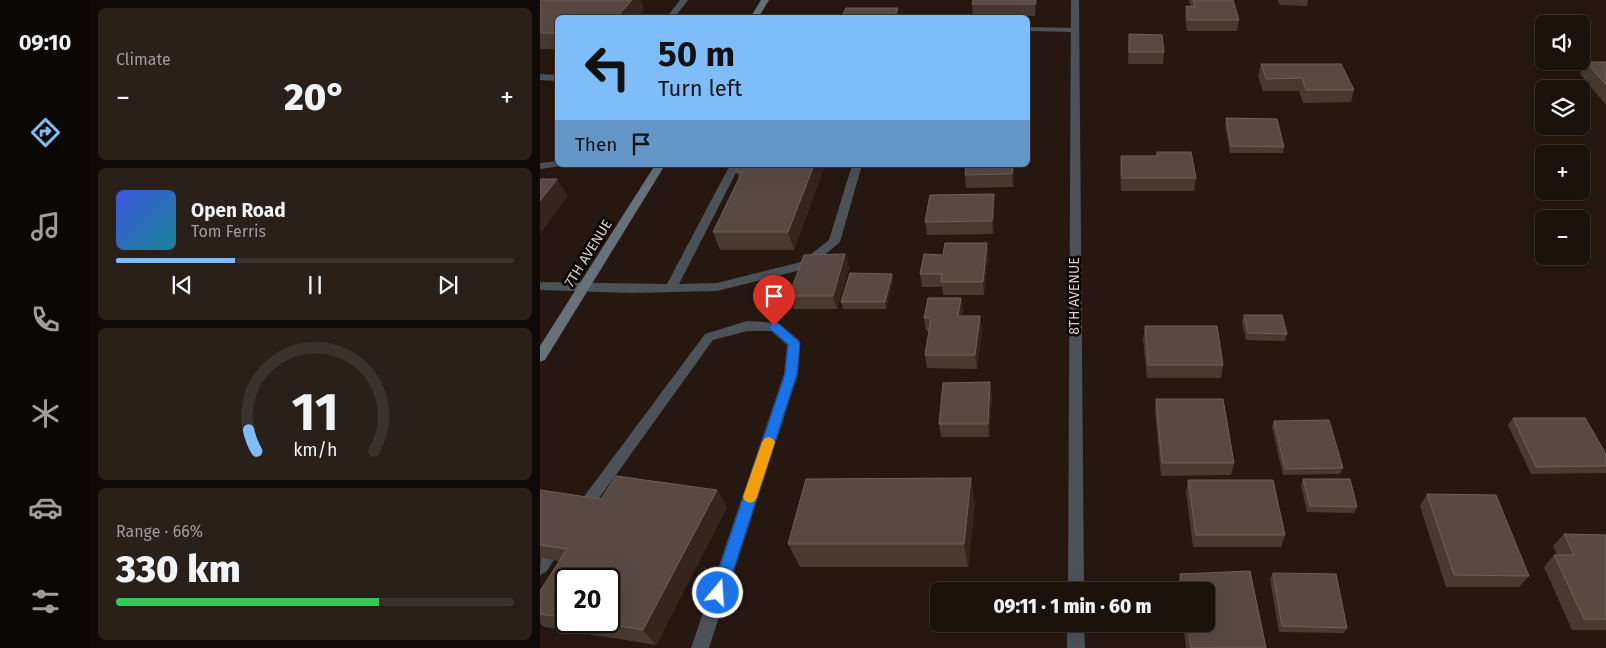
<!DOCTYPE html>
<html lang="en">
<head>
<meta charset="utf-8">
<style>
  body { margin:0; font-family:"Fira Sans",sans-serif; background:#29201a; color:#f1f3f6; height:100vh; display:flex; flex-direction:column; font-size:19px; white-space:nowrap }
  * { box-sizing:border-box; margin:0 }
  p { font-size:16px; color:#a09e9d }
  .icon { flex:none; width:28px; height:28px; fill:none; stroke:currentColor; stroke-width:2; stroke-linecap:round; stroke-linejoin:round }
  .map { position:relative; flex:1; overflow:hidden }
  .sheet { display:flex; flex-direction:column; gap:8px; padding:8px; background:#0f0a07; width:450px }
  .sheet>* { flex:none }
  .top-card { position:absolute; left:15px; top:15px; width:475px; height:152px; border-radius:8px; box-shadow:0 5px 20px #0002,0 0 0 1px #3a322d; background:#7ebdf9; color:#111; overflow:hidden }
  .tools { position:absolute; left:995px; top:15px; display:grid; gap:10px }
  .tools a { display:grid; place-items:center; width:55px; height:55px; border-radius:8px; background:#1c120c; box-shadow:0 5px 20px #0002,0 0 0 1px #3a322d; font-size:25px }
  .speed { position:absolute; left:15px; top:568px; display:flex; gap:10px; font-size:25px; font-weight:700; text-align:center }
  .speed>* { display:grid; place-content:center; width:65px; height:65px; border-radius:50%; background:#1c120c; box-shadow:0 5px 20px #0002,0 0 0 1px #3a322d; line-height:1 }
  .speed .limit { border:2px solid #111; border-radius:8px; background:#fff; color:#111 }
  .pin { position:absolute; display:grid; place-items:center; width:42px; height:42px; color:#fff; margin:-51px -21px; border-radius:50% 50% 50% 0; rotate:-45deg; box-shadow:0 0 5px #0007 }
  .pin .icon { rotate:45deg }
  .me { position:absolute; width:55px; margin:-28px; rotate:18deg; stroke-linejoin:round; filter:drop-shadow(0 0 4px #0008) }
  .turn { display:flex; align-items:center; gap:18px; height:105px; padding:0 20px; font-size:22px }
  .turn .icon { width:65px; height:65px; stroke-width:2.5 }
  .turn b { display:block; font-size:35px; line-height:42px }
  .then { display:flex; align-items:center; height:48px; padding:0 20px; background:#0003; gap:10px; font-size:19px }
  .big { font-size:38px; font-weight:800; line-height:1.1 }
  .sheet .card { flex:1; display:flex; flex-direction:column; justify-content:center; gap:8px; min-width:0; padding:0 18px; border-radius:8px; background:#29201a }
  .sheet .dial { align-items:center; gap:0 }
  .dial svg { height:130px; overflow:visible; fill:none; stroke:#3a322d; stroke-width:7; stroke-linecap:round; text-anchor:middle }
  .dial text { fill:#f1f3f6; stroke:none }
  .song { display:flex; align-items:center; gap:15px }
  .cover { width:60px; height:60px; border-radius:8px; background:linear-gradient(135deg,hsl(230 70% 55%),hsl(190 70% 35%)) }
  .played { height:5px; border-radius:2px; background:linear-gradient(90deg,#7ebdf9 30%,#3a322d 30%) }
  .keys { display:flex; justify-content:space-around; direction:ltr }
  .heat { display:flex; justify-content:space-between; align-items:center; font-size:28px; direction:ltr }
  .charge { height:8px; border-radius:4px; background:linear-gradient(90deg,#34c759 66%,#3a322d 0) }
  .trip { position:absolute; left:390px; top:582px; width:285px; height:50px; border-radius:8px; background:#1c120c; box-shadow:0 5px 20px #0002,0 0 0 1px #3a322d; font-weight:800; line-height:50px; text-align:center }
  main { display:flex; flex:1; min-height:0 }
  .menu { display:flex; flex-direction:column; width:90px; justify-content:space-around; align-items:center; background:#0b0705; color:#a09e9d }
  .menu .icon { width:35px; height:35px }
  .menu .active { color:#7ebdf9 }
  .menu b { font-size:22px; color:#f1f3f6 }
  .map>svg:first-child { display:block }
</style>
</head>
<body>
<main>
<nav class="menu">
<b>09:10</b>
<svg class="icon active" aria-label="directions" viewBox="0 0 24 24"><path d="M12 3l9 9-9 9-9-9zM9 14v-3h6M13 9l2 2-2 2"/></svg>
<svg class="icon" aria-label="music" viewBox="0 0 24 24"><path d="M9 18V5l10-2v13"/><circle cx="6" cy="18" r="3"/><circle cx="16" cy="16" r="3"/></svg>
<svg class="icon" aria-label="phone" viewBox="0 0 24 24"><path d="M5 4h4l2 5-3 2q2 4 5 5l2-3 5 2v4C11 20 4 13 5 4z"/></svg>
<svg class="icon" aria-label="climate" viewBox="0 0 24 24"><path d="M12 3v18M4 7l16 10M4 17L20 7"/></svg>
<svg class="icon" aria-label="car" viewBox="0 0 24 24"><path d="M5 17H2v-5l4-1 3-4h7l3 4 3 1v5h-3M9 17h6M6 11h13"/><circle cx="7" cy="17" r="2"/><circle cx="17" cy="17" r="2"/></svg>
<svg class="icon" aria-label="filters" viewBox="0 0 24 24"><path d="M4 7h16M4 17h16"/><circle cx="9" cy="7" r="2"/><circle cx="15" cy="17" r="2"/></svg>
</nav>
<section class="sheet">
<div class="card"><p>Climate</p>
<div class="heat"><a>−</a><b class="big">20°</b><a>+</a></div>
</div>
<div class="card">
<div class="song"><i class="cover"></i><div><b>Open Road</b><p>Tom Ferris</p></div></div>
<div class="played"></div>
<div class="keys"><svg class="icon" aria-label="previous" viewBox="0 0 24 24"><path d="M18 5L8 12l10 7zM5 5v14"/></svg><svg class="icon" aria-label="pause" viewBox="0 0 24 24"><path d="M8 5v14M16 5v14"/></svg><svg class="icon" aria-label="next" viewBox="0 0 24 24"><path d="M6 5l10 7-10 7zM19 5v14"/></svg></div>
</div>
<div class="card dial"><svg viewBox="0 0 100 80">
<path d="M14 69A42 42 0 1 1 86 69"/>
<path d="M14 69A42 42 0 0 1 9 56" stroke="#7ebdf9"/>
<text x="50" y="56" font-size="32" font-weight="700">11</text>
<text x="50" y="72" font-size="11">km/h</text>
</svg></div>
<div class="card"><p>Range · 66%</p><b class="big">330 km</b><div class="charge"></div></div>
</section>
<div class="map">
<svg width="1066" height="648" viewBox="0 0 1066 648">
  <rect width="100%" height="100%" fill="#261810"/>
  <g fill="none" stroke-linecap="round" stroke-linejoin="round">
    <g fill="#4c5258" fill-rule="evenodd">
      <path d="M140 0H148L134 18H126Z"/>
      <path d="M211 15 303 16 307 18H210Z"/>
      <path d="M488 27 535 28 539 30 535 32 488 31Z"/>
      <path d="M0 74 18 75V81L0 80Z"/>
      <path d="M18 161V165L22 166 0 169V163Z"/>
      <path d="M190 165H200L139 284 177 283 261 262 289 240 312 165H322L300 242 269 268 177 291 92 293 0 290V282L127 284Z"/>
      <path d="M207 321 238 323 259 340 260 343 258 374 169 648H151L244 374 247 345 231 331H207L173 340 47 515 42 517 37 515 34 510 165 334Z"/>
      <path d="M15 539 21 541 23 546 6 572 0 575C0 560 0 545 15 539Z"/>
    </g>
    <g fill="#4c5258" fill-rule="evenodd">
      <path d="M531 0H539L544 591H528Z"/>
      <path d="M527 624H544L545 648H527Z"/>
    </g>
    <g fill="#67717a" fill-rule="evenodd">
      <path d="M221 0H229L218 18H210Z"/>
      <path d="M115 165H125L5 360 0 362V346Z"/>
    </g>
  </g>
  <g fill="#483a31" fill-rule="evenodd">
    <path d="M0 0H100L104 10 97 18H18V49H0Z"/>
    <path d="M433 0H497L495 16H433L432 4Z"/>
    <path d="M649 0H693L699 20 697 31H647L645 18 646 6 651 7Z"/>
    <path d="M738 0H768L767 6 740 5Z"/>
    <path d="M589 34 624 52 623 64H588Z"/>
    <path d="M1046 62H1066V105L1040 74Z"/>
    <path d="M721 64 814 90 811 102 763 103 759 91H723L718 76Z"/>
    <path d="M686 118 744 147 743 153H690L685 125Z"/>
    <path d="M581 156 656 178 654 191H581L580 168Z"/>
    <path d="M199 165H285L254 250H180L173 232 199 179 196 172Z"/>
    <path d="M426 165H474L473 187 426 188 425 175Z"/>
    <path d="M455 207 453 234 387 235 385 222Z"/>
    <path d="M447 243 448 256 444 295H403L402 287H382L380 274 403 255Z"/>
    <path d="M305 254 309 267 297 309H254L249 296Z"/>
    <path d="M352 274 353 281 346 309H303L301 302Z"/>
    <path d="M421 298 423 311 422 316H440L442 329 437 369 387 368 385 355 389 331H386L384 318Z"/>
    <path d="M704 315 747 334 745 341 706 340 702 322Z"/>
    <path d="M605 326 683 365 681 378H607L603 339Z"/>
    <path d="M452 395 449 437H401L399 424Z"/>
    <path d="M616 399 694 463 691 475 621 476 615 412Z"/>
    <path d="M973 418 1066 454V473L991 474 968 425Z"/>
    <path d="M734 421 803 468 800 474 743 475 732 427Z"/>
    <path d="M763 479 817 507 814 513 767 512 761 485Z"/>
    <path d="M648 480 745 535 741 547H653L646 492Z"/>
    <path d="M0 490 61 499 177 490 187 507 116 645 4 627 0 623V591L19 561 0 558ZM26 579 69 621H26Z"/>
    <path d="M887 494 989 576 979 587H906L880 506Z"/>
    <path d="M435 502 428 567H260L248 544Z"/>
    <path d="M1024 534 1066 535V630H1032L1004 567 1014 555H1017L1013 546Z"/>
    <path d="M710 571 726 648H646L643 624H666V591H638V585L640 574Z"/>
    <path d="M733 573 807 628 804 633 739 632 730 579Z"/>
  </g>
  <g fill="#34251d">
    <path d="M92 0H100L104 10 97 18H76Z"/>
    <path d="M496 0H497L495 16V4Z"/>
    <path d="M358 8 359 18H354Z"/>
    <path d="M274 165H285L254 250 248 232Z"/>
    <path d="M473 165H474L473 187 472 174Z"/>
    <path d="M17 179 28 196 0 234V201Z"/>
    <path d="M454 194 455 207 453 234 452 221Z"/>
    <path d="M447 243 448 256 444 295 443 282Z"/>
    <path d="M305 254 309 267 297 309 293 296Z"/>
    <path d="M352 274 353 281 346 309 345 302Z"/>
    <path d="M421 298 423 311 420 329 418 316Z"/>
    <path d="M440 316 442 329 437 369 435 355Z"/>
    <path d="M450 382 452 395 449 437 448 424Z"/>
    <path d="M431 478 435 502 428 567 424 544Z"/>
    <path d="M177 490 187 507 116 645 103 630Z"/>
  </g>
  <g fill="#584a42" stroke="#6d6058">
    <path d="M0 0H92L76 18H18V33H0Z"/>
    <path d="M433 0H496L495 4H432Z"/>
    <path d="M653 0H693L699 20H648L646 6 655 7Z"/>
    <path d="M306 8H358L354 18H301Z"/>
    <path d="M589 34 622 35 624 52H589Z"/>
    <path d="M1046 62H1066V85Z"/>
    <path d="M721 64H801L814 90H766L762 78 726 79Z"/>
    <path d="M686 118 737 119 744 147 691 146Z"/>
    <path d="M617 152H651L656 178H582L581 156H617Z"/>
    <path d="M199 165H274L248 232H173L202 172H196Z"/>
    <path d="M426 165H473L472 174 425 175Z"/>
    <path d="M0 179H17L0 201Z"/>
    <path d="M454 194 452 221 385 222 390 195Z"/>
    <path d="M405 243H447L443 282H401L402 274H380L384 254 403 255Z"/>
    <path d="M305 254 293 296H249L264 255Z"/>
    <path d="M310 273 352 274 345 302H301Z"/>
    <path d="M388 298H421L418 316H440L435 355H385L391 318H384Z"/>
    <path d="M704 315H742L747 334 708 333Z"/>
    <path d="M605 326H677L683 365H608Z"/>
    <path d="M450 382 448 424H399L403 383Z"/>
    <path d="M616 399H683L694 463H622Z"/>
    <path d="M973 418H1045L1066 454V466L996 467Z"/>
    <path d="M789 420 803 468 745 469 734 421Z"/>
    <path d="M76 476 177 490 103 630 48 621H69V579H26V618L0 614V591L27 549 0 545V490L61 499Z"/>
    <path d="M431 478 424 544H248L266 479Z"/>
    <path d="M763 479H810L817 507 770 506Z"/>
    <path d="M648 480H733L745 535H656Z"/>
    <path d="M887 494 956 495 989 576 914 575Z"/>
    <path d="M1024 534 1066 535V619H1044L1014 555H1034Z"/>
    <path d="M710 571 726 648H651L647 624H666V591H643L640 574Z"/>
    <path d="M733 573 796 574 807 628 742 626Z"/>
  </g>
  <path fill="#1a73e8" stroke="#114b97" d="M234 322 238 323 260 343 257 374 186 593 184 598 178 600 173 598 171 593 245 374 248 344 230 329 229 326Z"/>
  <path fill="#f59e0b" d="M229 437 233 439 235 442 217 497 215 501 210 503 205 501 203 497 222 442 224 439Z"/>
  <g text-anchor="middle" stroke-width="5" stroke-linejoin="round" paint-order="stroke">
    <g font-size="14" fill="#ded4ce" stroke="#0a0503">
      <text transform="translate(48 253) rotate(-58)" y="5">7TH AVENUE</text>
      <text transform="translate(534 296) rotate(-90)" y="5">8TH AVENUE</text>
    </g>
  </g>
</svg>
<div class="tools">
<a><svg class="icon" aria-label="sound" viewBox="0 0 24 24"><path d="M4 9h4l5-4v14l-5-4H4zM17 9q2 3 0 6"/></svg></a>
<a><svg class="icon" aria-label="layers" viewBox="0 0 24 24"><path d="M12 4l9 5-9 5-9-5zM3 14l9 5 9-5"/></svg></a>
<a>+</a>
<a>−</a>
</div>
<div class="speed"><div class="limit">20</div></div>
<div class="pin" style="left:234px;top:326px;background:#d93025"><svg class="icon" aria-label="arrive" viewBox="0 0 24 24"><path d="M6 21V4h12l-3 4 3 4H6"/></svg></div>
<svg class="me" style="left:178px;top:593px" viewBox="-20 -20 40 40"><circle r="17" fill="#1a73e8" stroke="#fff" stroke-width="3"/><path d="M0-11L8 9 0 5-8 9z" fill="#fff"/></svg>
<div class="trip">09:11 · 1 min · 60 m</div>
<div class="top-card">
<div class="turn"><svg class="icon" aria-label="left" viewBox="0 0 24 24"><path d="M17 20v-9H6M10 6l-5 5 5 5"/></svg><div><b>50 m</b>Turn left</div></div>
<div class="then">Then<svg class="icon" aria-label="arrive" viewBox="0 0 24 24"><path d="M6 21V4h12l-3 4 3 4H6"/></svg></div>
</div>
</div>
</main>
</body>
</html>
